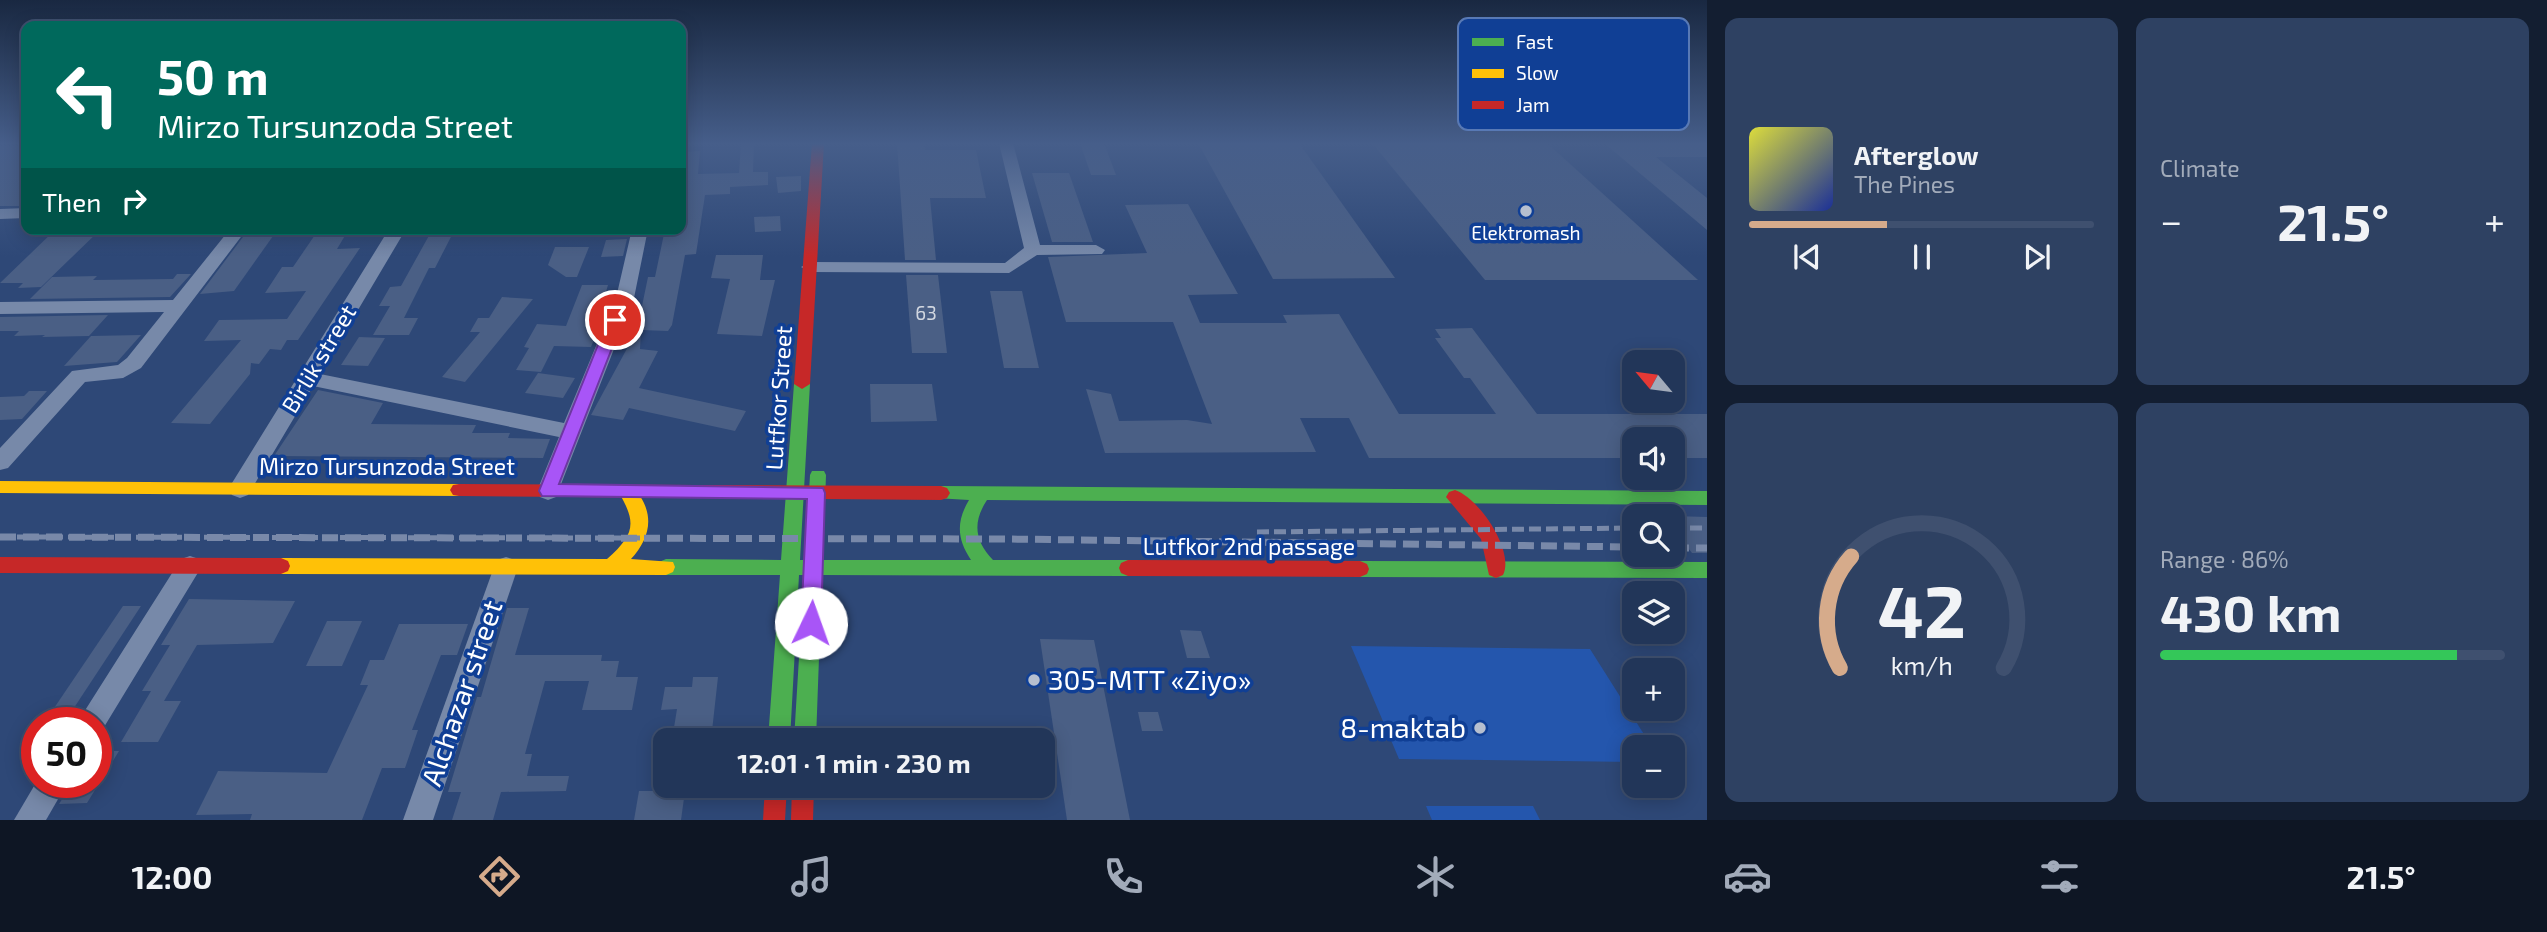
<!DOCTYPE html>
<html lang="en">
<head>
<meta charset="utf-8">
<style>
  body { margin:0; font-family:"Exo 2",sans-serif; background:#2e4162; color:#f1f3f6; height:100vh; display:flex; flex-direction:column; font-size:26px; white-space:nowrap }
  * { box-sizing:border-box; margin:0 }
  p { font-size:23px; color:#a2abba }
  .icon { flex:none; width:38px; height:38px; fill:none; stroke:currentColor; stroke-width:2; stroke-linecap:round; stroke-linejoin:round }
  .map { position:relative; flex:1; overflow:hidden }
  .panel { display:flex; flex-direction:column; gap:18px; padding:18px; background:#131e31; width:840px }
  .panel>* { flex:none }
  .banner { position:absolute; left:21px; top:21px; width:665px; height:214px; border-radius:14px; box-shadow:0 4px 18px #0003,0 0 0 2px #3f506f; background:#00695c; color:#fff; overflow:hidden }
  .needle { width:46px; rotate:299deg }
  .controls { position:absolute; left:1622px; top:350px; display:grid; gap:14px }
  .controls a { display:grid; place-items:center; width:63px; height:63px; border-radius:14px; background:#223659; box-shadow:0 4px 18px #0003,0 0 0 2px #3f506f; font-size:35px }
  .speed { position:absolute; left:21px; top:707px; display:flex; gap:14px; font-size:35px; font-weight:700; text-align:center }
  .speed>* { display:grid; place-content:center; width:91px; height:91px; border-radius:50%; background:#223659; box-shadow:0 4px 18px #0003,0 0 0 2px #3f506f; line-height:1 }
  .speed .limit { border:10px solid #d22; background:#fff; color:#111 }
  .pin { position:absolute; display:grid; place-items:center; width:60px; height:60px; color:#fff; margin:-30px; border:4px solid #fff; border-radius:50%; box-shadow:0 2px 7px #0007 }
  .me { position:absolute; width:77px; margin:-38px; rotate:3deg; stroke-linejoin:round; filter:drop-shadow(0 0 5px #0008) }
  .turn { display:flex; align-items:center; gap:24px; height:147px; padding:0 21px; font-size:32px }
  .turn .icon { width:91px; height:91px; stroke-width:2.5 }
  .turn b { display:block; font-size:49px; line-height:60px }
  .then { display:flex; align-items:center; height:66px; padding:0 21px; background:#0003; gap:14px; font-size:26px }
  .big { font-size:52px; font-weight:700; line-height:1.1 }
  .panel .tile { flex:1; display:flex; flex-direction:column; justify-content:center; gap:10px; min-width:0; padding:0 24px; border-radius:14px; background:#2e4162 }
  .panel .dial { align-items:center; gap:0 }
  .dial svg { height:182px; overflow:visible; fill:none; stroke:#3f506f; stroke-width:7; stroke-linecap:round; text-anchor:middle }
  .dial text { fill:#f1f3f6; stroke:none }
  .song { display:flex; align-items:center; gap:21px }
  .cover { width:84px; height:84px; border-radius:10px; background:linear-gradient(135deg,hsl(60 70% 55%),hsl(230 70% 35%)) }
  .played { height:7px; border-radius:4px; background:linear-gradient(90deg,#d6ab8b 40%,#3f506f 40%) }
  .keys { display:flex; justify-content:space-around; direction:ltr }
  .heat { display:flex; justify-content:space-between; align-items:center; font-size:38px; direction:ltr }
  .charge { height:10px; border-radius:5px; background:linear-gradient(90deg,#34c759 86%,#3f506f 0) }
  .panel .tiles { flex:1; display:grid; gap:18px; grid-template-columns:repeat(2,1fr) }
  .trip { position:absolute; left:653px; top:728px; width:402px; height:70px; border-radius:14px; background:#223659; box-shadow:0 4px 18px #0003,0 0 0 2px #3f506f; font-weight:700; line-height:70px; text-align:center }
  .tab-bar { display:flex; height:112px; justify-content:space-around; align-items:center; background:#0e1624; color:#a2abba }
  .tab-bar .icon { width:49px; height:49px }
  .tab-bar .on { color:#d6ab8b }
  .tab-bar b { font-size:32px; color:#f1f3f6 }
  main { display:flex; flex:1; min-height:0 }
  .map>svg:first-child { display:block }
</style>
</head>
<body>
<main>
<div class="map">
<svg width="1707" height="820" viewBox="0 0 1707 820">
  <rect width="100%" height="100%" fill="#2e4877"/>
  <g fill="#2456ad">
    <path d="M1351 646 1590 649 1652 747H1634V762L1399 759Z"/>
    <path d="M1426 806H1533L1540 820H1432Z"/>
  </g>
  <g fill="#4a5f85">
    <path d="M741 143H754L753 172H768V185L730 187V194L705 195 696 254 685 255 672 325 668 331 641 330 640 349 658 351 639 388 746 411 735 431 629 408 623 420 591 415 637 330 648 277H655L665 229H681V152L700 151 698 174 739 173Z"/>
    <path d="M897 143H924L925 150H976L986 198H930L936 260H905Z"/>
    <path d="M1080 143H1104L1116 175H1091Z"/>
    <path d="M1198 143H1299L1395 278 1273 279Z"/>
    <path d="M1372 143H1547L1698 280H1485Z"/>
    <path d="M1604 143H1707V157H1656L1707 198V230Z"/>
    <rect x="0" y="146" width="26" height="60"/>
    <path d="M1032 173H1069L1093 242H1052Z"/>
    <path d="M801 176V191L778 193 776 177Z"/>
    <path d="M1188 204 1238 294 1188 295 1200 323H1287L1283 315 1339 314 1399 414H1496L1470 378H1464L1435 338H1441L1435 329 1472 328 1537 414H1707V458H1673V439H1634V458H1369L1349 418H1300L1316 452 1105 453 1086 389 1111 394 1119 421 1187 420 1212 424 1173 322H1066L1048 257 1147 253 1125 205Z"/>
    <path d="M780 216 781 231 755 232 754 217Z"/>
    <path d="M56 229H101L41 287 18 288 23 283H0Z"/>
    <path d="M249 229H278L234 291 200 294Z"/>
    <path d="M319 229H349L337 249 360 248 298 340H287L281 350 270 349 259 364 251 363 250 374 210 424 171 423 241 340 204 341 219 320 287 319 306 291 265 293 282 267H293Z"/>
    <path d="M454 231 435 268H429L404 318H418L409 335H373L390 306H379L390 287 401 286 431 232Z"/>
    <path d="M627 239 623 256 601 257 606 240Z"/>
    <path d="M555 247H589L577 277H566L548 265Z"/>
    <path d="M716 255H763L760 280H775L762 336 717 334 730 279 711 278Z"/>
    <path d="M177 274H191L170 297 30 299 52 277 97 276 93 280 173 279Z"/>
    <path d="M906 275H938L947 353H912Z"/>
    <path d="M582 285H608L603 302H609L591 347 554 346 541 372 516 370 529 348 524 347 537 324 566 326Z"/>
    <path d="M990 291H1022L1039 368H1004Z"/>
    <path d="M502 297 533 299 465 382 442 377 480 332H470L478 318H489Z"/>
    <path d="M108 315 89 336 42 337 45 335 14 336 19 331H0V317Z"/>
    <path d="M141 335 117 362 64 366 91 336Z"/>
    <path d="M359 337 385 338 368 366 341 365Z"/>
    <path d="M538 373 575 378 563 398 525 393Z"/>
    <path d="M870 384H932L937 421 871 422Z"/>
    <path d="M318 390 383 403 371 424 476 425 472 433H510L508 438 550 439 543 458 274 456Z"/>
    <path d="M29 391H47L22 419 0 420V397L24 396Z"/>
    <path d="M1673 516 1707 517V553H1692L1673 529Z"/>
    <path d="M189 599 295 601 273 643 197 645 164 701H181L158 742H121L151 691H142L170 645H161Z"/>
    <path d="M123 606H141L64 723H44Z"/>
    <path d="M507 608H529L515 655H602L601 661H619L616 677H638L632 710H582L589 681H545L525 754H532L527 776H569L566 791 501 792 493 820H452L461 792H448L477 697H481Z"/>
    <path d="M327 621H362L342 666H306Z"/>
    <path d="M399 624H468L457 655H441L412 730H418L405 768H382L362 820H250L252 814 196 815 218 771 327 773 368 685H360L370 660H384Z"/>
    <path d="M1180 630 1201 631 1210 658H1187Z"/>
    <path d="M1040 639 1094 640 1130 820H1067Z"/>
    <path d="M693 677H718L711 740H672L677 709 661 710 665 687H692Z"/>
    <path d="M1138 712H1158L1163 731H1142Z"/>
    <path d="M96 751H119L87 803 59 804 73 782H96Z"/>
    <path d="M639 791H685L681 820H634Z"/>
  </g>
  <g fill="none" stroke-linecap="round" stroke-linejoin="round">
    <g fill="#7789a9" fill-rule="evenodd">
      <path d="M999 143H1013L1040 245H1096L1105 250 1102 254 1037 255 1009 273 810 272 801 267 810 262 1005 263 1024 248Z"/>
      <path d="M26 208V218L0 219V209Z"/>
      <path d="M230 229H247L141 368 123 378 85 382 8 468 0 470V448L72 371 118 365 127 358 164 312 0 314V302L173 300Z"/>
      <path d="M389 229H406L320 374 564 423 616 298 632 229H648L634 298 556 497 548 500 540 497 537 491 559 437 313 386 248 495 240 498 232 495 229 489 232 483Z"/>
      <path d="M190 556 199 559 202 566 101 732 96 734V723H77L181 559Z"/>
      <path d="M506 557 515 560 518 567 433 820H403L494 567 497 560Z"/>
      <path d="M37 781 68 782 46 820H14Z"/>
    </g>
    <g fill="#4caf50" fill-rule="evenodd">
      <path d="M802 379 810 384 800 560H805L810 475 812 471H824L826 475 823 560H971C957 539 956 522 969 500L935 498 932 493 935 488 941 486 1707 491V505L987 500C972 523 975 541 993 560H1128L1135 563 1137 568 1135 573 1128 576 822 575 816 740H794L804 575H799L790 740H768L780 575H666L659 572 657 567 659 562 666 559 781 560 794 384Z"/>
      <path d="M1360 561 1707 562V578L1360 577 1353 574 1351 569 1353 564Z"/>
    </g>
    <g fill="#ffc107" fill-rule="evenodd">
      <path d="M0 481 459 484 465 485 468 490 465 495 459 496 0 493Z"/>
      <path d="M627 484C634 487 636 490 640 496 655 519 648 540 631 559L673 562 675 567 673 572 666 575 281 574 274 571 272 566 274 561 281 558 607 559C635 534 637 523 618 491L621 486Z"/>
    </g>
    <g fill="#c62828" fill-rule="evenodd">
      <path d="M812 143H824L810 384 802 389 794 384Z"/>
      <path d="M459 484 941 486 947 488 950 493 947 498 941 500 459 496 453 495 450 490 453 485Z"/>
      <path d="M1455 490C1479 498 1515 551 1503 575L1496 578 1489 575 1481 539 1446 497 1449 492Z"/>
      <path d="M0 557 281 558 288 561 290 566 288 571 281 574 0 573Z"/>
      <path d="M1128 560 1360 561 1367 564 1369 569 1367 574 1360 577 1128 576 1121 573 1119 568 1121 563Z"/>
      <path d="M765 786H787L785 820H763Z"/>
      <path d="M792 786H814L813 820H791Z"/>
    </g>
    <g stroke="#7989a9" stroke-width="5" stroke-dasharray="12 5" stroke-linecap="butt">
      <path d="M1673 528H1707"/>
      <path d="M1257 532 1634 528"/>
      <path d="M0 537 640 538"/>
    </g>
    <g stroke="#7989a9" stroke-width="7" stroke-dasharray="16 7" stroke-linecap="butt">
      <path d="M0 537 1006 539 1634 547"/>
      <path d="M1673 548H1707"/>
    </g>
  </g>
  <linearGradient id="sky" x2="0" y2="1"><stop stop-color="#192841"/><stop offset="0.56" stop-color="#465e8a"/><stop offset="1" stop-color="#465e8a" stop-opacity="0"/></linearGradient>
  <rect width="1707" height="257" fill="url(#sky)"/>
  <path fill="#a855f7" stroke="#6d37a1" stroke-width="2" d="M615 316 623 320 559 484 823 488 825 493 821 623 818 629 811 632 804 629 801 623 807 499 542 496 539 491 608 320Z"/>
  <g fill="#b6bfcf" stroke="#103f95" stroke-width="2.5">
    <circle cx="1526" cy="211" r="7"/>
    <circle cx="1034" cy="680" r="7"/>
    <circle cx="1480" cy="728" r="7"/>
  </g>
  <g text-anchor="middle" stroke-width="7" stroke-linejoin="round" paint-order="stroke">
    <g font-size="19" fill="#fff" stroke="#103f95">
      <text x="1526" y="240">Elektromash</text>
    </g>
    <g font-size="19" fill="#d2d7e0">
      <text x="926" y="320">63</text>
    </g>
    <g font-size="23" fill="#fff" stroke="#103f95">
      <text transform="translate(319 359) rotate(-59)" y="8">Birlik street</text>
      <text transform="translate(779 398) rotate(-86)" y="8">Lutfkor Street</text>
      <text x="387" y="475">Mirzo Tursunzoda Street</text>
      <text x="1249" y="555">Lutfkor 2nd passage</text>
    </g>
    <g font-size="28" fill="#fff" stroke="#103f95" text-anchor="start">
      <text x="1048" y="690">305-MTT «Ziyo»</text>
      <text x="1466" y="738" text-anchor="end">8-maktab</text>
    </g>
    <g font-size="28" fill="#fff" stroke="#103f95">
      <text transform="translate(462 693) rotate(-71)" y="10">Alchazar street</text>
    </g>
  </g>
  <rect x="1458" y="18" width="231" height="112" rx="10" fill="#103f95" stroke="#5879b5" stroke-width="2"/>
  <rect x="1472" y="38" width="32" height="8" fill="#4caf50"/>
  <rect x="1472" y="69" width="32" height="9" fill="#ffc107"/>
  <rect x="1472" y="101" width="32" height="8" fill="#c62828"/>
  <g font-size="19" fill="#fff">
    <text x="1516" y="49">Fast</text>
    <text x="1516" y="80">Slow</text>
    <text x="1516" y="112">Jam</text>
  </g>
</svg>
<div class="controls">
<a><svg class="needle" viewBox="-14 -14 28 28"><path d="M0-13l5 13h-10z" fill="#e53935"/><path d="M0 13l5-13h-10z" fill="#a2abba"/></svg></a>
<a><svg class="icon" aria-label="sound" viewBox="0 0 24 24"><path d="M4 9h4l5-4v14l-5-4H4zM17 9q2 3 0 6"/></svg></a>
<a><svg class="icon" aria-label="search" viewBox="0 0 24 24"><circle cx="10" cy="10" r="6"/><path d="M15 15l6 6"/></svg></a>
<a><svg class="icon" aria-label="layers" viewBox="0 0 24 24"><path d="M12 4l9 5-9 5-9-5zM3 14l9 5 9-5"/></svg></a>
<a>+</a>
<a>−</a>
</div>
<div class="speed"><div class="limit">50</div></div>
<div class="pin" style="left:615px;top:320px;background:#d93025"><svg class="icon" aria-label="arrive" viewBox="0 0 24 24"><path d="M6 21V4h12l-3 4 3 4H6"/></svg></div>
<svg class="me" style="left:811px;top:623px" viewBox="-20 -20 40 40"><circle r="19" fill="#fff"/><path d="M0-13L10 11 0 6-10 11z" fill="#a855f7"/></svg>
<div class="trip">12:01 · 1 min · 230 m</div>
<div class="banner">
<div class="turn"><svg class="icon" aria-label="left" viewBox="0 0 24 24"><path d="M17 20v-9H6M10 6l-5 5 5 5"/></svg><div><b>50 m</b>Mirzo Tursunzoda Street</div></div>
<div class="then">Then<svg class="icon" aria-label="right" viewBox="0 0 24 24"><path d="M7 20v-9h11M14 6l5 5-5 5"/></svg></div>
</div>
</div>
<section class="panel">
<div class="tiles">
<div class="tile">
<div class="song"><i class="cover"></i><div><b>Afterglow</b><p>The Pines</p></div></div>
<div class="played"></div>
<div class="keys"><svg class="icon" aria-label="previous" viewBox="0 0 24 24"><path d="M18 5L8 12l10 7zM5 5v14"/></svg><svg class="icon" aria-label="pause" viewBox="0 0 24 24"><path d="M8 5v14M16 5v14"/></svg><svg class="icon" aria-label="next" viewBox="0 0 24 24"><path d="M6 5l10 7-10 7zM19 5v14"/></svg></div>
</div>
<div class="tile"><p>Climate</p>
<div class="heat"><a>−</a><b class="big">21.5°</b><a>+</a></div>
</div>
<div class="tile dial"><svg viewBox="0 0 100 80">
<path d="M14 69A42 42 0 1 1 86 69"/>
<path d="M14 69A42 42 0 0 1 19 20" stroke="#d6ab8b"/>
<text x="50" y="56" font-size="32" font-weight="700">42</text>
<text x="50" y="72" font-size="11">km/h</text>
</svg></div>
<div class="tile"><p>Range · 86%</p><b class="big">430 km</b><div class="charge"></div></div>
</div>
</section>
</main>
<nav class="tab-bar">
<b>12:00</b>
<svg class="icon on" aria-label="directions" viewBox="0 0 24 24"><path d="M12 3l9 9-9 9-9-9zM9 14v-3h6M13 9l2 2-2 2"/></svg>
<svg class="icon" aria-label="music" viewBox="0 0 24 24"><path d="M9 18V5l10-2v13"/><circle cx="6" cy="18" r="3"/><circle cx="16" cy="16" r="3"/></svg>
<svg class="icon" aria-label="phone" viewBox="0 0 24 24"><path d="M5 4h4l2 5-3 2q2 4 5 5l2-3 5 2v4C11 20 4 13 5 4z"/></svg>
<svg class="icon" aria-label="climate" viewBox="0 0 24 24"><path d="M12 3v18M4 7l16 10M4 17L20 7"/></svg>
<svg class="icon" aria-label="car" viewBox="0 0 24 24"><path d="M5 17H2v-5l4-1 3-4h7l3 4 3 1v5h-3M9 17h6M6 11h13"/><circle cx="7" cy="17" r="2"/><circle cx="17" cy="17" r="2"/></svg>
<svg class="icon" aria-label="filters" viewBox="0 0 24 24"><path d="M4 7h16M4 17h16"/><circle cx="9" cy="7" r="2"/><circle cx="15" cy="17" r="2"/></svg>
<b>21.5°</b>
</nav>
</body>
</html>
